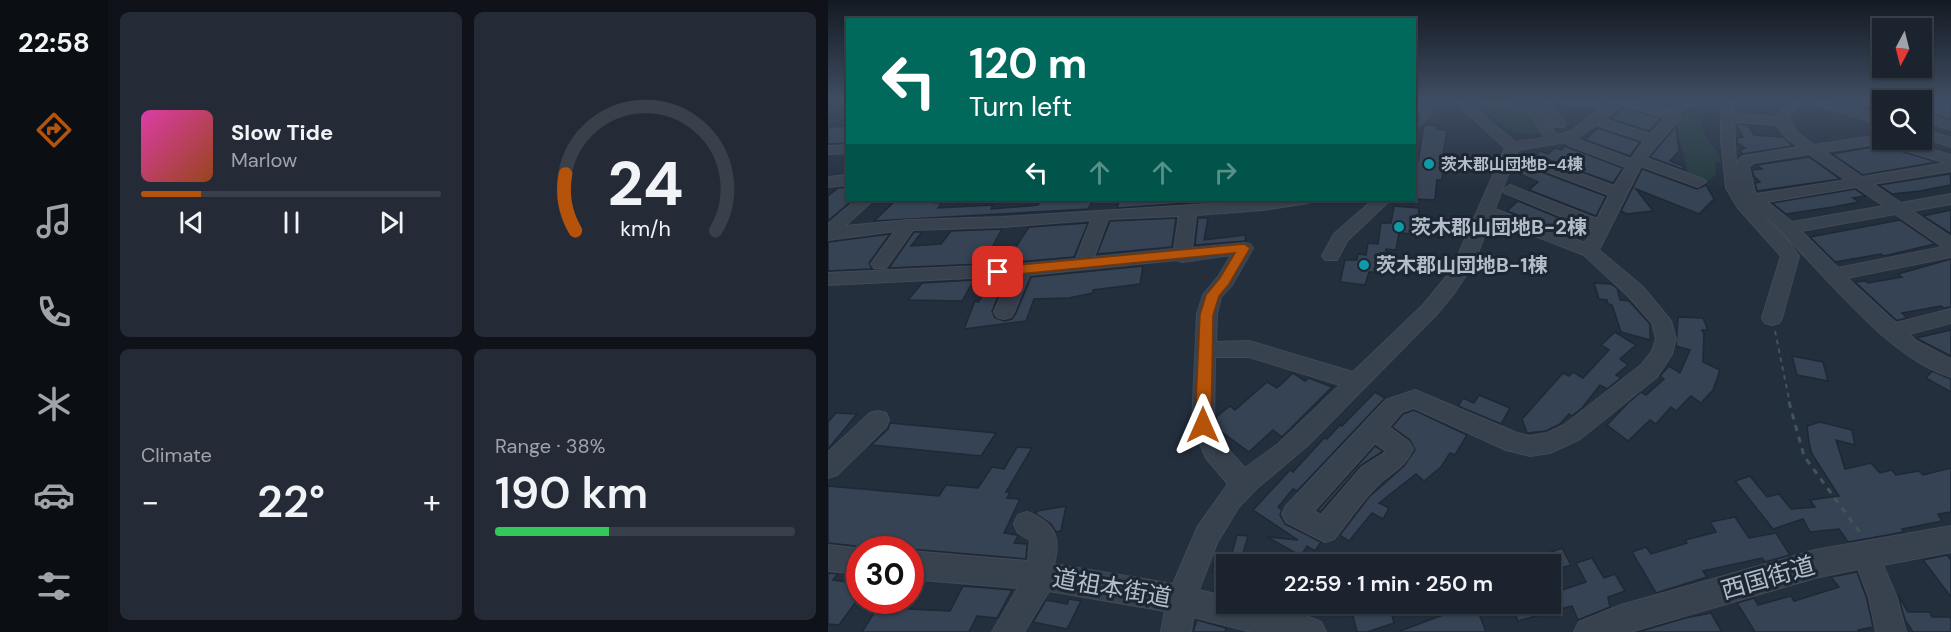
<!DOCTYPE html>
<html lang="en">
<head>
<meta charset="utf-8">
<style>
  body { margin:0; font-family:"DM Sans","Noto Sans JP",sans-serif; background:#242b36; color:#f1f3f6; height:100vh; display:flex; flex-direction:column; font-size:22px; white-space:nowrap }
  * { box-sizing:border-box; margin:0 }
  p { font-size:20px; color:#a0a4aa }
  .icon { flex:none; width:33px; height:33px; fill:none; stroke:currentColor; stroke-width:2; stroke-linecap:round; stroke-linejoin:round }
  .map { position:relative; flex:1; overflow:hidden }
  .drawer { display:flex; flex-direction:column; gap:12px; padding:12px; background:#0f1319; width:720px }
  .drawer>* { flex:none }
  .top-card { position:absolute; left:18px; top:18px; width:570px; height:183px; border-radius:0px; box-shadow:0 2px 4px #0004,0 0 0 2px #39404a; background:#00695c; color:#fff; overflow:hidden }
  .needle { width:39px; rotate:187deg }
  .buttons { position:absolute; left:1044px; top:18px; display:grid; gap:12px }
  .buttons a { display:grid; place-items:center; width:60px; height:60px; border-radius:0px; background:#1b232e; box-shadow:0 2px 4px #0004,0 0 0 2px #39404a; font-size:30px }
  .speed { position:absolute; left:18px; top:536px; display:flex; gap:12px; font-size:30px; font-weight:700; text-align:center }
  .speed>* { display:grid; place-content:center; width:78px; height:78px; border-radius:50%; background:#1b232e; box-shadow:0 2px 4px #0004,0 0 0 2px #39404a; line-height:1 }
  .speed .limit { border:9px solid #d22; background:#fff; color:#111 }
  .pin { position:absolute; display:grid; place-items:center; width:51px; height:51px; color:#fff; margin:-26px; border-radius:12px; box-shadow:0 3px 9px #0006 }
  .me { position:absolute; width:66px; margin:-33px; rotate:0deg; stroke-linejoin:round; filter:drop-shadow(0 0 4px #0008) }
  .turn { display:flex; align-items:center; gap:21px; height:126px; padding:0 24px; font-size:27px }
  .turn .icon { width:78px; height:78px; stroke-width:2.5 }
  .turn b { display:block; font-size:42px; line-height:51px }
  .lanes { display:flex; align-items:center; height:57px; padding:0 24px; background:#0003; justify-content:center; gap:30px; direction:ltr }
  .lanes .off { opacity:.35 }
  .big { font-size:45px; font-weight:600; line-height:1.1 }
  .drawer .tile { flex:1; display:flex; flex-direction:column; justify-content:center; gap:9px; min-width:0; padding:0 21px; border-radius:9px; background:#242b36 }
  .drawer .dial { align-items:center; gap:0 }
  .dial svg { height:156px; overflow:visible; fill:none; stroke:#39404a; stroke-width:7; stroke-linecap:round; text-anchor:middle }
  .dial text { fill:#f1f3f6; stroke:none }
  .song { display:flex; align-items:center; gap:18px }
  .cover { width:72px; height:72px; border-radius:9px; background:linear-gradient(135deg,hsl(320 70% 55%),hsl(20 70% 35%)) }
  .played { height:6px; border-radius:3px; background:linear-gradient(90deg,#b45309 20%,#39404a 20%) }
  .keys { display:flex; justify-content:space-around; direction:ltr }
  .heat { display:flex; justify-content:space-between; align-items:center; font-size:33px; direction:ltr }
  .charge { height:9px; border-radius:4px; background:linear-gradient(90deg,#34c759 38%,#39404a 0) }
  .drawer .tiles { flex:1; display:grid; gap:12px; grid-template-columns:repeat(2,1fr) }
  .trip { position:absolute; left:388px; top:554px; width:345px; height:60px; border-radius:0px; background:#1b232e; box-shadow:0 2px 4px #0004,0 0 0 2px #39404a; font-weight:600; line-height:60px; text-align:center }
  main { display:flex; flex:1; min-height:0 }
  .tab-bar { display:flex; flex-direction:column; width:108px; justify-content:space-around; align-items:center; background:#0b0e12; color:#a0a4aa }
  .tab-bar .icon { width:42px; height:42px }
  .tab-bar .current { color:#b45309 }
  .tab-bar b { font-size:27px; color:#f1f3f6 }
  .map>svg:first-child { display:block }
</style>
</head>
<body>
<main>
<nav class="tab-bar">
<b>22:58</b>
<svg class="icon current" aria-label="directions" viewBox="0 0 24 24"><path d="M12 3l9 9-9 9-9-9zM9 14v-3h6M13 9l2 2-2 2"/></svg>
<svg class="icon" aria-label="music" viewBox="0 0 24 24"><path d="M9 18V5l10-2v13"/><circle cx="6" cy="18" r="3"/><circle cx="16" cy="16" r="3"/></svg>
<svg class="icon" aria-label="phone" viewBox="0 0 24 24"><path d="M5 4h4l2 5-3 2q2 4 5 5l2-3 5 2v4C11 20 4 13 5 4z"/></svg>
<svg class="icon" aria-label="climate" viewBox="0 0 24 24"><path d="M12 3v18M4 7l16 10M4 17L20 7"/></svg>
<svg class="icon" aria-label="car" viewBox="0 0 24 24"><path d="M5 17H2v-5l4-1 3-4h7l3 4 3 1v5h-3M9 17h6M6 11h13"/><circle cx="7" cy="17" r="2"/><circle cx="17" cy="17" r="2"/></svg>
<svg class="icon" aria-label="filters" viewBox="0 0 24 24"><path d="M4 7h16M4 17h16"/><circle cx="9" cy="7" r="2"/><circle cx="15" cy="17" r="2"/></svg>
</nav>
<section class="drawer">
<div class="tiles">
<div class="tile">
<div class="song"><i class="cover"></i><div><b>Slow Tide</b><p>Marlow</p></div></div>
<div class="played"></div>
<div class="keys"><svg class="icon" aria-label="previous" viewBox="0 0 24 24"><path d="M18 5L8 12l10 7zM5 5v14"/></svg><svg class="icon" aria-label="pause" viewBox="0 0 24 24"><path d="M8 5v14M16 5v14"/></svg><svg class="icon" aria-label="next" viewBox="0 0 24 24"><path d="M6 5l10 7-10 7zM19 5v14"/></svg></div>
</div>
<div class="tile dial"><svg viewBox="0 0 100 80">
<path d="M14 69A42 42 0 1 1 86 69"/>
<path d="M14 69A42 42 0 0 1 9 40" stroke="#b45309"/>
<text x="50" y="56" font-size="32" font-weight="700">24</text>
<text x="50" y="72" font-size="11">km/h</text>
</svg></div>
<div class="tile"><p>Climate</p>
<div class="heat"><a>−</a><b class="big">22°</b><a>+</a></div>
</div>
<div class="tile"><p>Range · 38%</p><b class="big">190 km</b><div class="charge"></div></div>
</div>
</section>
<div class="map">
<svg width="1123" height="632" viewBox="0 0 1123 632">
  <rect width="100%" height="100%" fill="#242f3e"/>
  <g fill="#263c3f">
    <path d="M655 104 701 110 713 133C682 137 674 126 653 107Z"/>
    <path d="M867 112C873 122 875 130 880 140 885 149 892 149 893 161L887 163 888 175 878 182 861 176 847 123 849 117Z"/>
  </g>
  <g fill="#364354" stroke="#1f2835" stroke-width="1.5">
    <path d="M854 100H877L854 114 841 108Z"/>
    <path d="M1107 100H1120L1123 104V120L1098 112Z"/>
    <path d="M599 101 609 112 588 132 591 115 586 111V103Z"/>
    <path d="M797 108 833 119 821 131 783 119Z"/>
    <path d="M908 124 920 125 926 135 955 137 965 146 915 154 911 151 917 148 909 143V138L915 137Z"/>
    <path d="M596 125 610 126 609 129 619 130 614 162H616L614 180H609L607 200 586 199V161H590Z"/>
    <path d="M20 126V143L0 144V127Z"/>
    <path d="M848 126 851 151 842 161 855 166 857 170 822 157Z"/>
    <path d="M770 128 812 142 802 156 757 140Z"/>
    <path d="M737 146 742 148 795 168 785 183 708 155 712 151 720 154 727 148 733 150Z"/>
    <path d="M1051 146 1053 145 1109 162 1035 175 1004 154Z"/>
    <path d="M981 157 1012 179 929 191 927 183 932 182 926 176 924 170 934 169 928 165Z"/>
    <path d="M697 166 778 196 768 216 701 190 710 182 692 174Z"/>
    <path d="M814 169 869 189 878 185 886 199 871 214 808 189 825 211 799 214 793 211Z"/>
    <path d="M1122 174 1123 185 1092 191 1064 194 1051 185Z"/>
    <path d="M20 187V204L0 221V196L10 188Z"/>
    <path d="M1027 189 1037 196 1025 198 1031 202 1005 207 958 214 944 203Z"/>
    <path d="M68 200 114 203 110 208 165 205 163 209 210 205 213 200H265L260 209 46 221Z"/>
    <path d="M321 200H363V203L289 208 291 202Z"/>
    <path d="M690 201 758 229 750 237 679 211Z"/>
    <path d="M566 206 591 208 589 234 571 233 568 250 558 249 555 272H541L537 285 512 282 517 260H529L530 254 538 255 540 243 550 244 553 223H563Z"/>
    <path d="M1123 210V234L1095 216Z"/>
    <path d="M348 218 344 247 269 254 282 221Z"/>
    <path d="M370 218H380L376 240 417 235 418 241 367 245Z"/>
    <path d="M1072 220 1107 244 1056 256 1053 254 1007 262 982 237Z"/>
    <path d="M260 223 246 257 177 263 201 227Z"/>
    <path d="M174 229 155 264 61 268 86 232H94L83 246 113 244 123 231Z"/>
    <path d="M62 234 41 263 44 269 0 271V242Z"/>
    <path d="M1123 259V307L1116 308 1113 306 1074 313 1079 318 1071 320H1068L1027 282 1037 281 1040 283 1074 277 1070 274Z"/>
    <path d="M315 266 312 284 265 290V293L241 298 206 299 198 321 136 329 147 301 150 302 166 279 178 278 164 311 167 318 177 321 184 319 188 313 203 277Z"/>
    <path d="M146 280 134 301 80 300 94 283Z"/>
    <path d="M766 283 783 284 789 288 792 300 801 301 822 324V340L793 332 784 305 780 304 779 300 771 299Z"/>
    <path d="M850 317 875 318 880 330H874L876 334 875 362 892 370 885 390 873 403 863 396 848 411 843 407 828 424 822 420 800 441 779 425 800 403 813 392 818 395 836 379 832 376 841 366 852 373 862 350 848 346Z"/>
    <path d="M1123 330V356L1088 338Z"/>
    <path d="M787 332 808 345 792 359 800 365 788 375 793 378 779 389 772 385 754 408 744 416 741 414 732 424 718 431 699 433 694 419 735 373 741 376 745 372 755 378 781 350 773 345Z"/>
    <path d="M964 356 995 362 1000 381 969 375Z"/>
    <path d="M1104 371 1123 379V392L1098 378Z"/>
    <path d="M465 373 477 381 481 378 504 387 454 437 445 430 421 452 391 430 388 417 402 406 407 410 439 382 449 388Z"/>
    <path d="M547 392 557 398 469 491 465 489 450 507 454 510 452 515 457 524 493 542 487 551 479 546 473 556 439 537 470 540 425 510 462 470 465 472 496 438 499 439 512 425 514 426Z"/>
    <path d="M651 395 682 408 673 424 630 406 635 398 646 403Z"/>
    <path d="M586 410 639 435 627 455 622 453 613 467 596 481 588 474 551 503 561 508 555 519 544 513 521 541 512 535 541 497 576 466 587 450 582 440 564 427 575 414Z"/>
    <path d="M8 413 29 414 0 449V422Z"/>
    <path d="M992 422 1024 430 1027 445 1008 440 1017 469 1043 463 1052 473 1064 470 1068 475 1091 471 1095 475 1123 468V512L1110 514 1114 521 1074 529 1076 532 1020 542 1011 529 982 532 975 519 945 529 907 481 922 476 939 497 951 494 963 509 987 507 982 500 1011 496 984 454 981 443 979 426Z"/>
    <path d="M62 423 168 433 153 456 43 445 60 429Z"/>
    <path d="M547 446 555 451 532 466 492 512 490 510Z"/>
    <path d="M189 447 204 448 178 492H182L179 498 192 499 176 533 189 535 190 536 186 543 199 544 198 559 82 549H38L36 547 0 543V486L111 496 118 485 150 488 164 467 176 469Z"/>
    <path d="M238 506 233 531 228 532 223 524 208 514 209 511Z"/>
    <path d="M907 517 921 538 948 533 962 555 937 562 934 558 875 571 879 577 828 593 804 552 818 547 823 554 859 543 857 540 888 532 882 522Z"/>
    <path d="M409 535 420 536 412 564H401Z"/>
    <path d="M734 548 743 565 726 570 718 554Z"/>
    <path d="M1119 555 1123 560V597L1095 560Z"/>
    <path d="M764 558 776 578 787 574 797 591 780 597 782 607 750 620 744 606 690 621 683 603H723V566L734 590 758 582 748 563Z"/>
    <path d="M388 559 399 560V595L386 591 393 572 384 571Z"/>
    <path d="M1029 572 1039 599 1045 627 1030 630 1031 632H927L909 603 926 598 930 605 963 596 966 601 1011 587 1003 577Z"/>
    <path d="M0 573 10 574 5 580 32 584V596L11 625 0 624Z"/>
    <path d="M135 586 184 590 169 618 149 616 141 632H34L46 613 57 614 60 608 122 611Z"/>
    <path d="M1070 595 1080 612H1102L1104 617H1123V632H1085L1077 620Z"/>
    <path d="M241 599 253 601 239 629 205 622 218 600 239 604Z"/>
    <path d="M484 603H561L566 623 539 632H529L525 616 483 609Z"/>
    <path d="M647 603 658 632H572V631Z"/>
    <path d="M883 613 894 632H810L857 618Z"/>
    <path d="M369 620 398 628 397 632H365Z"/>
  </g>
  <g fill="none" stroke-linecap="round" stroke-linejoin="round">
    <defs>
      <g id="minor">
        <path d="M625 100H638L687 142 717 138 700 112 653 106 648 105V100H665L709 106 729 135 743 131 772 109C759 105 732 106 726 100H768L779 104C795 92 833 108 851 113L853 116 851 119 818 158 875 179 878 182 870 187 813 166 771 250 815 287 843 321 848 339 844 354 829 377 752 439 722 453 702 456 678 450 586 408 574 412 561 427 581 442 585 449C576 468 566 470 552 483 535 498 521 521 506 539L497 542 458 522 454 514 458 506 558 400 587 390 689 433 702 436 719 433 736 425 813 365 824 351 828 339 824 323 801 297 756 255 663 219 646 263 627 292 608 315 479 446 429 488 410 508 389 543 371 590 399 597V603C431 603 464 609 493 622L498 632H424L365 617 363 632H333L337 611 221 591 196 632H164L190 588 82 579V551L200 561 202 540 190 533 186 524 190 515 199 512C225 522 234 536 226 564L345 584 370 526 400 484 378 458 364 425 369 314 375 295 390 277 403 255 354 262 349 260 201 275 186 312 183 317 176 319 169 317 166 312 182 276 0 285V273L194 264 248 259 263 220 175 227 85 230 58 268H46L43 264 67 231 0 240V224L28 200H45L17 226 80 220 175 217 444 200H482L480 203 435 210 368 215 364 248 416 243 422 244 425 248 404 285 393 297 389 314 388 342 421 341 525 372 595 305 623 271 677 148ZM794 105 837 118 822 134 776 119ZM770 124 771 126 816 141 803 159 748 139ZM738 142 740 145 798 167 786 186 707 157H697L695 160 697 163 781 195 769 219 687 187 682 185 674 190 690 150ZM674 190 677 193 764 229 757 243 667 209ZM351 216 346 249 266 257 280 219ZM387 357H421L512 385 450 444 417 468 395 444 386 425ZM547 443 558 451 555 454 534 467 493 515 486 511Z"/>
        <path d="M711 100H723L725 108 738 124 736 127H726L713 108Z"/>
        <path d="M897 100H909L905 107 906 114 948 117 963 100H976L961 116C964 131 974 136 986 145L1054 135V140H1070L1123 155V171L1045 184 1073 203 1123 194V204L1084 211 1123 237V257L1019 278 1068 323 1123 309V323L1081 334 1088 341 1123 359V377C1052 355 987 259 930 210L955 235 971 256 954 318 951 323 944 325 937 323 934 318 953 256 910 208 898 188 893 140V107ZM906 122 949 125 959 139 971 147 915 156 908 163ZM1053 143 1118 163H1119L1034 177 997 152ZM981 154 1018 180 929 194 927 192 921 167 925 163ZM1028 187 1056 206 964 222 939 202ZM1067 214 1115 247 1010 268 973 231Z"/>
        <path d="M981 100H1000L1054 117V125L983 103Z"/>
        <path d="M1030 100 1054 101V109L1032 103Z"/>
        <path d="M1094 113 1123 122V130L1094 121Z"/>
        <path d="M1094 129 1123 138V147L1094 137Z"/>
        <path d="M20 145V153L0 154V146Z"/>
        <path d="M20 175V185L0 187V177Z"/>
        <path d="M545 200H562L519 241 509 260H497L494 256 506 234Z"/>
        <path d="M50 411 58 413 61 420 58 427 9 475 0 478V452L42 413Z"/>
        <path d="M1123 526V552L1055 565 1069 598 1078 632H1048L1041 598 1030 569 987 578 802 632H746L751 622 793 605 987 550Z"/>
        <path d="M0 545 36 549H32V574L0 571Z"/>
      </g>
    </defs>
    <use href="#minor" stroke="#414a57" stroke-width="2"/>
    <path stroke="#3f5557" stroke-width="2" stroke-dasharray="4.5 4.5" stroke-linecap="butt" d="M947 331 962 404"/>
    <path stroke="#3f5557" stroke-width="3" stroke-dasharray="6 6" stroke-linecap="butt" d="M961 402 976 456 1033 534"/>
    <use href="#minor" fill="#38414e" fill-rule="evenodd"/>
  </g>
  <linearGradient id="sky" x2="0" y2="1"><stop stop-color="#141a22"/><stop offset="0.53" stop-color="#3f4d63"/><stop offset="1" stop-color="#3f4d63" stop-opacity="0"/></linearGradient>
  <rect width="1123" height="188" fill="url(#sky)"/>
  <path fill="#b45309" stroke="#753606" stroke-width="1.5" d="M416 244 422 248 401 284 391 296 385 315 383 425 381 430 375 431 370 430 367 425 372 315 378 295 392 278 407 253 170 276 164 272 170 267Z"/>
  <g fill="#0f9aa8" stroke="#1d2633" stroke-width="2">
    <circle cx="601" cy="164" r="6"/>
    <circle cx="571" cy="227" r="6"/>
    <circle cx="536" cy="265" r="6"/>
  </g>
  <g text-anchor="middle" stroke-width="6" stroke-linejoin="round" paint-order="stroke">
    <g font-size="16" font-weight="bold" fill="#b4bcc9" stroke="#1d2633" text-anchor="start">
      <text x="613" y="170">茨木郡山団地B-4棟</text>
    </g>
    <g font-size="20" font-weight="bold" fill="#b4bcc9" stroke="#1d2633" text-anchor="start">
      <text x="583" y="234">茨木郡山団地B-2棟</text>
      <text x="548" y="272">茨木郡山団地B-1棟</text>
    </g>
    <g font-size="24" fill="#b4bcc9" stroke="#1d2633">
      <text transform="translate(940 578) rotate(-16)" y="8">西国街道</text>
      <text transform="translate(284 588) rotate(10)" y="8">道祖本街道</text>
    </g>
  </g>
</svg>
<div class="buttons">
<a><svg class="needle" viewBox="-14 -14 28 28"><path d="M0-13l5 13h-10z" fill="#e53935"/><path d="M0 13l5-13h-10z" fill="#a0a4aa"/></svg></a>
<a><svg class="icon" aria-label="search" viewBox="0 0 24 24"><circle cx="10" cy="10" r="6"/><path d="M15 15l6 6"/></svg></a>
</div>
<div class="speed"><div class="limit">30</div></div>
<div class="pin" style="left:170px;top:272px;background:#d93025"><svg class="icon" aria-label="arrive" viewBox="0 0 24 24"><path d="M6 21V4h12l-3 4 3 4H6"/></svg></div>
<svg class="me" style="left:375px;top:425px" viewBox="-20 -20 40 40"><path d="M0-17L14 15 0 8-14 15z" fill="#b45309" stroke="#fff" stroke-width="4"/></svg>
<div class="trip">22:59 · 1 min · 250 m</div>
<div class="top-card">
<div class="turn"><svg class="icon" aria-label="left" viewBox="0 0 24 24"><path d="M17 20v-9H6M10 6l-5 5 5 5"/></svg><div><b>120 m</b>Turn left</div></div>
<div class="lanes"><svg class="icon" aria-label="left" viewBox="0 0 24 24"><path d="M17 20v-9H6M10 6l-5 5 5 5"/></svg><svg class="icon off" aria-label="ahead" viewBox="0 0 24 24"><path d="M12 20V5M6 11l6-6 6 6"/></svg><svg class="icon off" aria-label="ahead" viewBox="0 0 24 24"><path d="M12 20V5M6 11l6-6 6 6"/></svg><svg class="icon off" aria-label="right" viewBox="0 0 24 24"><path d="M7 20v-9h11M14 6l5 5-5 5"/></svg></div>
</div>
</div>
</main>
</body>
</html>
